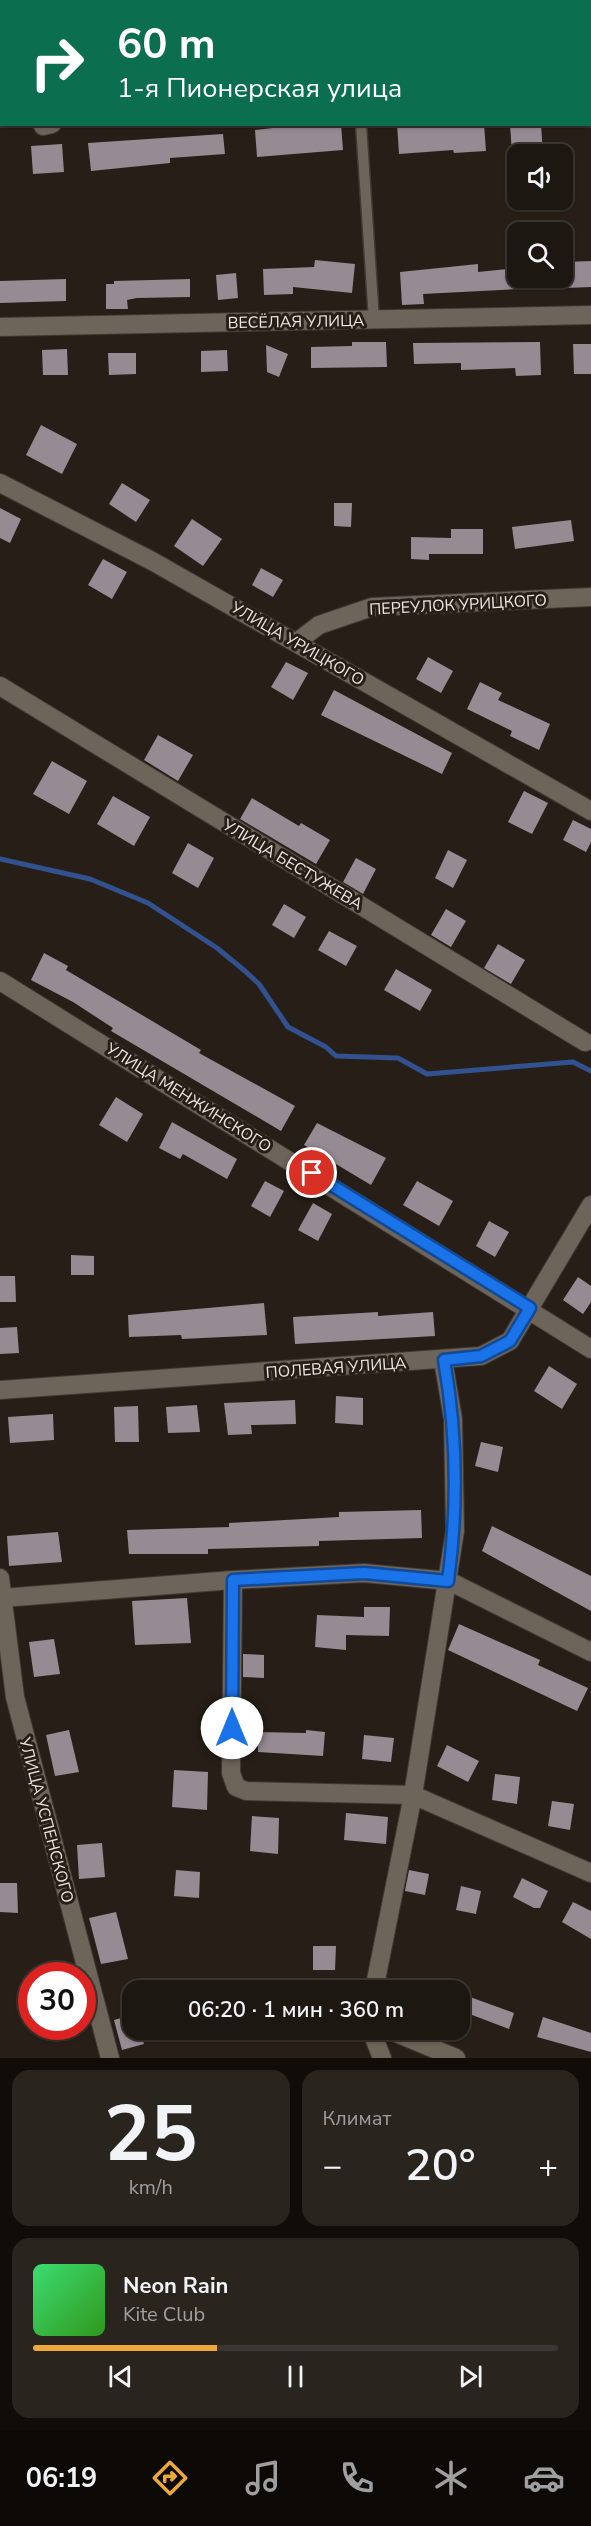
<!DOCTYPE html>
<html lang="ru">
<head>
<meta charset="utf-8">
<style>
  body { margin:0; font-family:"Nunito Sans",sans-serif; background:#2a241f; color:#f1f3f6; height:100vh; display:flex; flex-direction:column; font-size:22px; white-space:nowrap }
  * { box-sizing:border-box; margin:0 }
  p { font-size:20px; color:#a09f9f }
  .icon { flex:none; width:33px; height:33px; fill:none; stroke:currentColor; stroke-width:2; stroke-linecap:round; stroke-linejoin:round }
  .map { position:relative; height:2058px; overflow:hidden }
  .sheet { display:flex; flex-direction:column; gap:12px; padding:12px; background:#100d09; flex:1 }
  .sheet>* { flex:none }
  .banner { position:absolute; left:0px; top:0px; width:591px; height:126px; box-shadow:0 2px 4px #0004,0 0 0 2px #3b3631; background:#0b6e4f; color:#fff; overflow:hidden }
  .controls { position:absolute; left:507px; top:144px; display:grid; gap:12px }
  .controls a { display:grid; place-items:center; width:66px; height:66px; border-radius:12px; background:#1d1711; box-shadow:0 2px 4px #0004,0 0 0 2px #3b3631; font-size:30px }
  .speed { position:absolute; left:18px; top:1962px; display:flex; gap:12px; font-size:30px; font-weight:700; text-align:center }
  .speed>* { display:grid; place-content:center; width:78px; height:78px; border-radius:50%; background:#1d1711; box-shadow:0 2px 4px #0004,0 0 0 2px #3b3631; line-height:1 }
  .speed .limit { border:9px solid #d22; background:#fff; color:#111 }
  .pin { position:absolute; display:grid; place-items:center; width:51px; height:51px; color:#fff; margin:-26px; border:3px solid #fff; border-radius:50%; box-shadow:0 2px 6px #0007 }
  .me { position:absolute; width:66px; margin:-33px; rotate:0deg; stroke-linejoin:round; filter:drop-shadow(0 0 4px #0008) }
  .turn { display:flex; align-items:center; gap:21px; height:126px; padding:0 18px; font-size:27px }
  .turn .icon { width:78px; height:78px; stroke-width:2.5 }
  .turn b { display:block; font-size:42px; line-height:51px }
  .big { font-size:45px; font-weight:600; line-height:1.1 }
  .sheet .card { flex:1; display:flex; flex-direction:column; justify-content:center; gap:9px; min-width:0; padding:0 21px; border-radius:18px; background:#2a241f }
  .sheet .dial { align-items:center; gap:0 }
  .dial b { font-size:78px; line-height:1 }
  .song { display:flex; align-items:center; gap:18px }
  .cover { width:72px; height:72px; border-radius:9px; background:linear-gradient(135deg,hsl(140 70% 55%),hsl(110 70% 35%)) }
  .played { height:6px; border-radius:3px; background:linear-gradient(90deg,#eca93a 35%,#3b3631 35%) }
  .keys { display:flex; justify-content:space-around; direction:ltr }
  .heat { display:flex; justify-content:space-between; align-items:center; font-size:33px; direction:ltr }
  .sheet .tiles { flex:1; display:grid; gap:12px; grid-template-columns:1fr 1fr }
  .card:last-child { grid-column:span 2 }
  .trip { position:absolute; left:122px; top:1980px; width:348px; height:60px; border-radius:18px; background:#1d1711; box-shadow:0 2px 4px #0004,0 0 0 2px #3b3631; font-weight:600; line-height:60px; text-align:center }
  .tab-bar { display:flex; height:96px; justify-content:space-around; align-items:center; background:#0c0907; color:#a09f9f }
  .tab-bar .icon { width:42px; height:42px }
  .tab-bar .on { color:#eca93a }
  .tab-bar b { font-size:27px; color:#f1f3f6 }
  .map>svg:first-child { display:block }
</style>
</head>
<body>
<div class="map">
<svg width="591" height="2058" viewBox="0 0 591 2058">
  <rect width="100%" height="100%" fill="#271f17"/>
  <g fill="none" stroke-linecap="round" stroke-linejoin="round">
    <path stroke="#31518f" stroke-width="5" d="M0 859 90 879 148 903 217 948 245 971 259 984 288 1027 326 1047 336 1056 398 1058 427 1074 573 1062 591 1071"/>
  </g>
  <g fill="#968a93">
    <path d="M310 124H341L343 150 257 157 255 130Z"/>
    <path d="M397 124H484L486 151 454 153 453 150 399 154Z"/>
    <path d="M510 124H541L543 154H512Z"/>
    <path d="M223 134 225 154 170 158V163L91 171 88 143Z"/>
    <path d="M62 144 64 172 33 174 31 146Z"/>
    <path d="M315 260 355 264 352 293 293 287V294L264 295 263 269 314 267Z"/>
    <path d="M591 261V287L566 288 565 262Z"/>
    <path d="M478 264V272L518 268V289L423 294 424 304 402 305 400 272Z"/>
    <path d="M236 273 238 298 218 300 216 275Z"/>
    <path d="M66 279V301L0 303V281Z"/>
    <path d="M190 279V297L137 298 127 300 128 309H106V284H114V281Z"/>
    <path d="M352 342H386L387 367 311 368V347L352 346Z"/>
    <path d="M540 342 541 375 516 376 515 368 461 370V363L414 364 413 343Z"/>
    <path d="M573 344H591V374H574Z"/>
    <path d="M266 345 288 354 279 377 267 372Z"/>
    <path d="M67 349 68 375H43L42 350Z"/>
    <path d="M227 350 228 371 201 372V351Z"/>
    <path d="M108 353H136V374L109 375Z"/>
    <path d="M41 425 77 444 62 474 26 455Z"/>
    <path d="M122 483 150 500 136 522 109 504Z"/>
    <path d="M334 503H352L351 527 334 526Z"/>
    <path d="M0 508 21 519 10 543 0 538Z"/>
    <path d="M192 519 222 539 203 566 174 546Z"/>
    <path d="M571 520 574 541 515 549 512 527Z"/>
    <path d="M451 529H483V554H429V560L411 559V537L451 538Z"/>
    <path d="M103 559 127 572 112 599 88 585Z"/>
    <path d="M261 568 283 580 273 597 252 585Z"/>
    <path d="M428 657 453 671 441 693 416 679Z"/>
    <path d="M286 662 308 673 293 700 271 687Z"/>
    <path d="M480 682 502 693 498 700 550 724 539 750 510 736 512 731 467 709Z"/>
    <path d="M334 690 452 753 442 774 321 715Z"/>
    <path d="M158 735 193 755 178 781 144 760Z"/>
    <path d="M52 761 87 781 69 814 33 794Z"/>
    <path d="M524 791 548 803 532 834 508 822Z"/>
    <path d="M113 796 150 817 134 846 97 824Z"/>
    <path d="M252 798 299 826 301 823 330 840 316 864 240 819Z"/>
    <path d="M573 820 591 829V842L586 852 563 840Z"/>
    <path d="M188 843 214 858 198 888 172 873Z"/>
    <path d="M448 850 467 860 453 888 435 878Z"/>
    <path d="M356 858 376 869 363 894 343 882Z"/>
    <path d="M284 904 306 917 294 938 272 925Z"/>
    <path d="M446 909 466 921 451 947 431 935Z"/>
    <path d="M329 931 357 946 346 966 318 950Z"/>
    <path d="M498 944 525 960 511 984 484 968Z"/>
    <path d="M44 953 68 966 66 970 201 1050 199 1053 295 1106 281 1131 111 1031 113 1028 73 1002 31 980Z"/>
    <path d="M396 969 432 990 420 1011 384 990Z"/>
    <path d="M116 1097 143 1114 127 1142 99 1125Z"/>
    <path d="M172 1122 237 1159 227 1179 183 1154 180 1159 159 1148Z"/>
    <path d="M317 1123 386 1158 371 1185 304 1145Z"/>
    <path d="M265 1181 284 1191 270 1217 251 1206Z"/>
    <path d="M417 1181 453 1201 439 1226 403 1205Z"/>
    <path d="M313 1203 332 1214 318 1241 298 1230Z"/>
    <path d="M489 1221 509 1232 495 1257 476 1246Z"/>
    <path d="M71 1255 94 1256V1275H71Z"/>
    <path d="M0 1276H15L16 1302H0Z"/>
    <path d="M578 1277 591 1286V1302L583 1314 563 1300Z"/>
    <path d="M264 1303 267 1335 182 1339 181 1335 129 1337 128 1315Z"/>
    <path d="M378 1312V1316L433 1312 435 1336 295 1344 293 1317Z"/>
    <path d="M17 1327 19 1353 0 1354V1328Z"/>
    <path d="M549 1366 577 1384 562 1409 534 1391Z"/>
    <path d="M336 1396 363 1398V1425L335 1423Z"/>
    <path d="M295 1400 296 1424 251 1425 252 1434 228 1435 224 1403Z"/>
    <path d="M197 1405 200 1432 168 1433 166 1407Z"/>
    <path d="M138 1406 139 1442H115L114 1407Z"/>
    <path d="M53 1414 54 1440 10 1443 8 1417Z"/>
    <path d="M481 1442 503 1447 498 1472 475 1466Z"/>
    <path d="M421 1510 422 1538 319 1541V1546L208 1549V1554H129L127 1530 229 1527V1523L339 1517V1512Z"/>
    <path d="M492 1526 591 1576V1611L482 1551Z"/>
    <path d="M58 1532 62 1562 9 1566 7 1536Z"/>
    <path d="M187 1598 191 1643 135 1645 132 1601Z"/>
    <path d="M364 1607H390L389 1636 346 1635V1650L315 1647 317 1615 364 1617Z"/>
    <path d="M459 1624 540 1660 538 1665 588 1688 577 1711 448 1650Z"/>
    <path d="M54 1639 60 1674 34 1677 29 1642Z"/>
    <path d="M243 1654 264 1655V1678L243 1677Z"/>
    <path d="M69 1730 79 1772 55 1776 46 1735Z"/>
    <path d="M306 1730 325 1732 323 1756 258 1752V1732L306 1733Z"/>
    <path d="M364 1735 394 1738 391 1762 362 1759Z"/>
    <path d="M447 1745 479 1761 468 1782 437 1766Z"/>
    <path d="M174 1770 208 1772 207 1810 172 1807Z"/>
    <path d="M495 1774 520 1777 517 1804 492 1800Z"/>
    <path d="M552 1801 574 1804 570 1830 548 1826Z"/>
    <path d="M346 1813 388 1817 386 1844 344 1840Z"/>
    <path d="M252 1816 279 1818 278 1854 250 1851Z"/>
    <path d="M102 1843 105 1877 79 1879 77 1845Z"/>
    <path d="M176 1870 200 1872 199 1898 174 1896Z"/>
    <path d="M409 1870 429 1874 425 1895 405 1891Z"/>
    <path d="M522 1878 548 1891 540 1908H534L513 1897Z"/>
    <path d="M0 1883H17L18 1913 0 1912Z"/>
    <path d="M461 1886 481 1891 476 1914 456 1910Z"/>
    <path d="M573 1902 591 1911V1939L562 1922Z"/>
    <path d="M116 1912 128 1959 101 1964 89 1918Z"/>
    <path d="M313 1946H336L335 1970H313Z"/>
    <path d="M459 1993 514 2013 509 2029 459 2010Z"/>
    <path d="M132 2015V2030H140L144 2044 122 2050 114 2020Z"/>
    <path d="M543 2017 591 2033V2052L537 2037Z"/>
  </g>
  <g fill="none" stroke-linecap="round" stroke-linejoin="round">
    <defs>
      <path id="lane" d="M361 124 374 320"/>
      <g id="street">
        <path d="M295 2 296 0"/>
        <path d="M590 98H591"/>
        <path d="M43 126 52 124"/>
        <path d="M0 327 591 315"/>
        <path d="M0 483 152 561 591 811"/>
        <path d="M297 642 319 625 372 607 591 597"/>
        <path d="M0 686 585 1042"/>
        <path d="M0 981 591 1349"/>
        <path d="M0 1390 481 1356 510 1341 591 1205"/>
        <path d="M0 1578 15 1697 110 2058"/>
        <path d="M233 1580 231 1773 236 1787 246 1791 413 1795 591 1873"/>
        <path d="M2 1598 233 1580 364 1573 449 1581 591 1652"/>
        <path d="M374 1990 413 1795 455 1531 453 1419 443 1360"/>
        <path d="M371 2030 382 2058"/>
        <path d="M389 2030 456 2058"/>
      </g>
      <g id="primary">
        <path d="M66 2 67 0"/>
        <path d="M0 55 2 53"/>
      </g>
    </defs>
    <use href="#lane" stroke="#403a34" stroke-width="13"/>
    <use href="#street" stroke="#403a34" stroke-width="20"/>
    <use href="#primary" stroke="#403a34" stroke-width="20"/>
    <use href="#lane" stroke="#6e655a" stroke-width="10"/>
    <use href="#street" stroke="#6e655a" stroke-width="18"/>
    <use href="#primary" stroke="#c0713e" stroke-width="18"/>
  </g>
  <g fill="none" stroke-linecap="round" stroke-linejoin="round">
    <defs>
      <path id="route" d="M232 1728 233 1580 364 1573 448 1581C458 1508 457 1433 444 1360L481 1356 510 1341 530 1308 312 1173"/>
    </defs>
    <use href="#route" stroke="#114b97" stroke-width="15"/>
    <use href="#route" stroke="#1a73e8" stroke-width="10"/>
  </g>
  <g text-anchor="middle" stroke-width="6" stroke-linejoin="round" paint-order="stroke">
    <g font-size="16" fill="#ebe6e0" stroke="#271f17">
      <text transform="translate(296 321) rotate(-1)" y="6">ВЕСЁЛАЯ УЛИЦА</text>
      <text transform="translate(458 604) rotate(-3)" y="6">ПЕРЕУЛОК УРИЦКОГО</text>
      <text transform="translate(298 643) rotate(30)" y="6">УЛИЦА УРИЦКОГО</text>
      <text transform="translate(293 864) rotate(31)" y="6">УЛИЦА БЕСТУЖЕВА</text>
      <text transform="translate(189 1097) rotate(32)" y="6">УЛИЦА МЕНЖИНСКОГО</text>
      <text transform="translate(336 1367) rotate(-4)" y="6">ПОЛЕВАЯ УЛИЦА</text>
      <text transform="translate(47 1820) rotate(75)" y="6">УЛИЦА УСПЕНСКОГО</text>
    </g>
  </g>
</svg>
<div class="controls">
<a><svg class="icon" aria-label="sound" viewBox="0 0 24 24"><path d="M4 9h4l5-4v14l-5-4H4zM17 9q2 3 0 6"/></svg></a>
<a><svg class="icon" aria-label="search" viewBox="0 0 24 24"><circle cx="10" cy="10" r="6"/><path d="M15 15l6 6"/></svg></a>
</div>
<div class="speed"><div class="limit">30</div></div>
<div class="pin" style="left:312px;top:1173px;background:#d93025"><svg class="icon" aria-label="arrive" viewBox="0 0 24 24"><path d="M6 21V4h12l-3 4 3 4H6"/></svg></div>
<svg class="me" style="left:232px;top:1728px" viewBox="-20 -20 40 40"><circle r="19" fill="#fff"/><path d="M0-13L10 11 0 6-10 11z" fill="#1a73e8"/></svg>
<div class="trip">06:20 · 1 мин · 360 m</div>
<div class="banner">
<div class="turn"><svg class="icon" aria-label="right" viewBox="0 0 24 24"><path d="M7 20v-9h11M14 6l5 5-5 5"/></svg><div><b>60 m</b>1-я Пионерская улица</div></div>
</div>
</div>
<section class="sheet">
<div class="tiles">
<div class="card dial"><b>25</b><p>km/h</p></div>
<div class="card"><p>Климат</p>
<div class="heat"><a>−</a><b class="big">20°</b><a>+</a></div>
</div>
<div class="card">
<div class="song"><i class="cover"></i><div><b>Neon Rain</b><p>Kite Club</p></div></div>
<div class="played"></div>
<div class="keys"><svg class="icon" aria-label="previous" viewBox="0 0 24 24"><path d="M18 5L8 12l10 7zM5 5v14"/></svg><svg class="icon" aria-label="pause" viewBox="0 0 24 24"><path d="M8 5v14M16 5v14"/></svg><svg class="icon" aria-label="next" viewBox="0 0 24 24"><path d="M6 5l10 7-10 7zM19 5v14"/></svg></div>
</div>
</div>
</section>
<nav class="tab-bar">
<b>06:19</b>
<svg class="icon on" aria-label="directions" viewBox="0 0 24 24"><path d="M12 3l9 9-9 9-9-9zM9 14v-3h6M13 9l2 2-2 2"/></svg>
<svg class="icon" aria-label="music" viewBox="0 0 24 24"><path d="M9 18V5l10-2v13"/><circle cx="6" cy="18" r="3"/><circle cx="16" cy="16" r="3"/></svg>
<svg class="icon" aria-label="phone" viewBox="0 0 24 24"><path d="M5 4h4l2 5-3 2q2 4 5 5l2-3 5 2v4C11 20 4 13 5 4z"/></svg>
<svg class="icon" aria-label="climate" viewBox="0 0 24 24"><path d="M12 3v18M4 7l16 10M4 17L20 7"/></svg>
<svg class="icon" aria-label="car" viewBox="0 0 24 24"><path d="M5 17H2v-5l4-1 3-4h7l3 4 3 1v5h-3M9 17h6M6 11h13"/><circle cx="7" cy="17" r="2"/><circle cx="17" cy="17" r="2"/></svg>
</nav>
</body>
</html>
